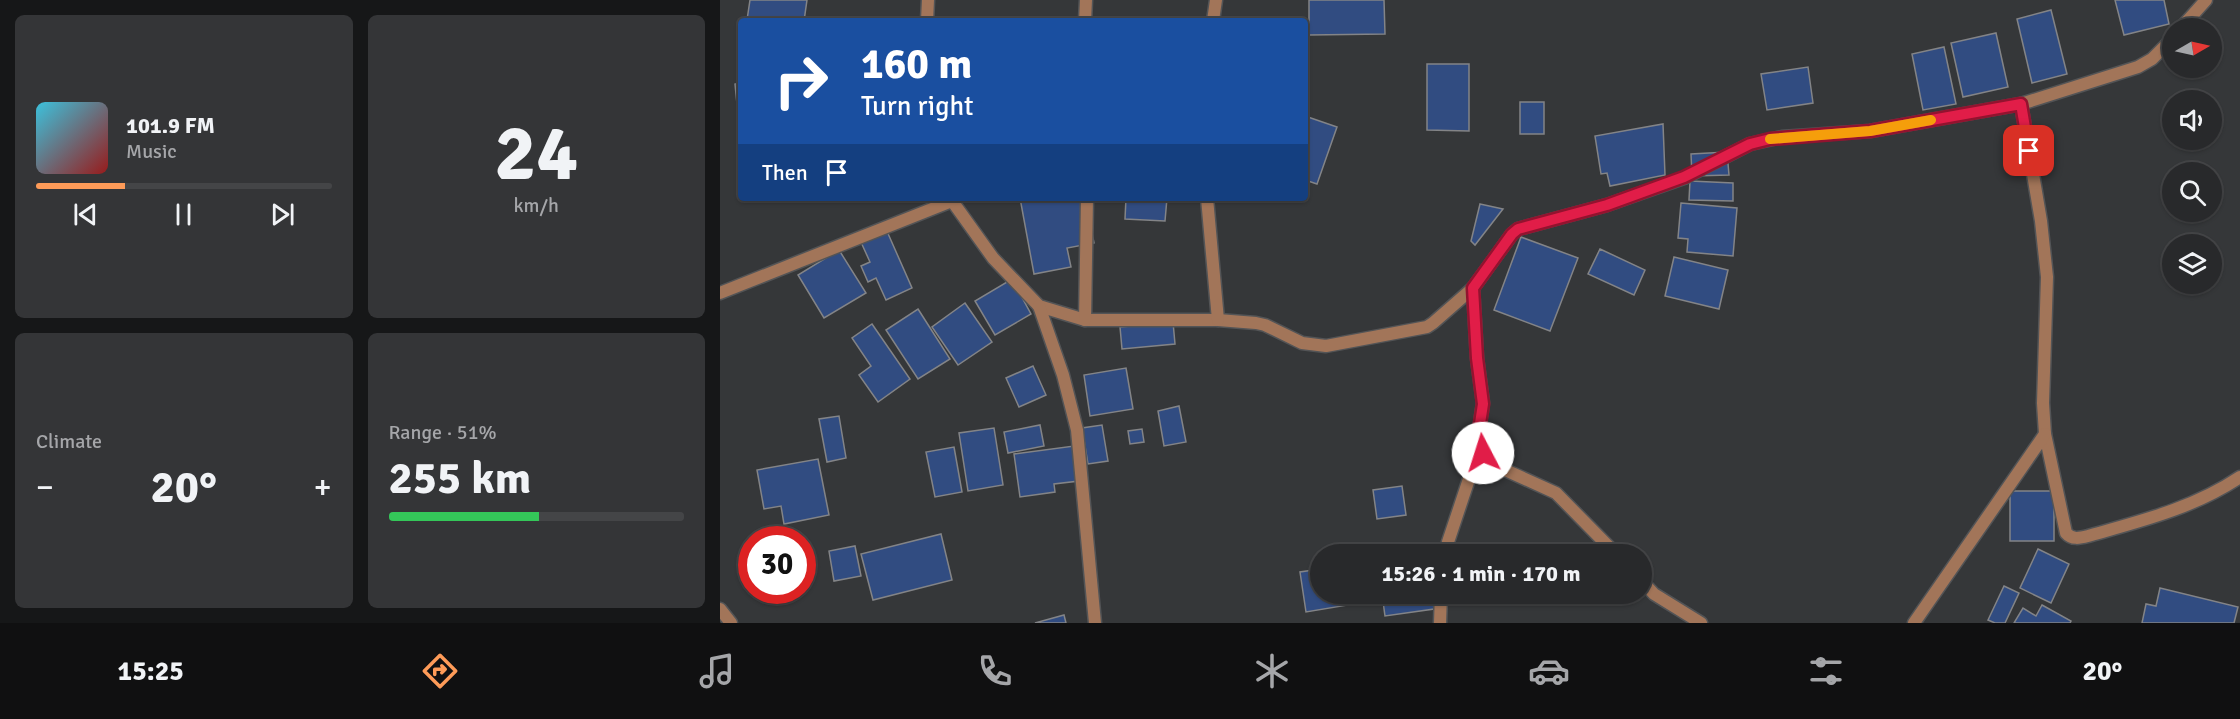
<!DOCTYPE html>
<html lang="en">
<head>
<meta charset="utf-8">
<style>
  body { margin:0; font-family:Signika,sans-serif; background:#343537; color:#f1f3f6; height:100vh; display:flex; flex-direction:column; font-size:22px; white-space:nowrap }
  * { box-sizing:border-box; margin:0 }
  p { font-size:20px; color:#a5a6a9 }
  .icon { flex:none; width:33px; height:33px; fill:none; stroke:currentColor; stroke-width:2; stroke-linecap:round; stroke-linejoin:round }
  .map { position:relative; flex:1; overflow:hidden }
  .details { display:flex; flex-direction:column; gap:15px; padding:15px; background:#161718; width:720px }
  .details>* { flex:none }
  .top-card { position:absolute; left:18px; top:18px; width:570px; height:183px; border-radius:6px; box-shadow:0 2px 4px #0004,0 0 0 2px #444547; background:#1a4fa0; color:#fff; overflow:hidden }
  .needle { width:39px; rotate:81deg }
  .buttons { position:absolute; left:1442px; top:18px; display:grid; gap:12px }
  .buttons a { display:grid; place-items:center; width:60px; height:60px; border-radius:50%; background:#28292b; box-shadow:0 2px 4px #0004,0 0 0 2px #444547; font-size:30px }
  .speed { position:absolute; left:18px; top:526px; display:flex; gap:12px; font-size:30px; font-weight:700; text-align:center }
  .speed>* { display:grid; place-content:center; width:78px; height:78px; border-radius:50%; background:#28292b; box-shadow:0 2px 4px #0004,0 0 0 2px #444547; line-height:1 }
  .speed .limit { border:9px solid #d22; background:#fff; color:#111 }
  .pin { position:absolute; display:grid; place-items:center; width:51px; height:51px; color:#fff; margin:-26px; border-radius:12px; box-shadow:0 3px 9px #0006 }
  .me { position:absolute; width:66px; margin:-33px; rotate:355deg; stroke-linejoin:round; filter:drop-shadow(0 0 4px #0008) }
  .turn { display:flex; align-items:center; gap:21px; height:126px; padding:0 24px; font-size:27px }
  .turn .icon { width:78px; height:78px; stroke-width:2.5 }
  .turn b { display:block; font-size:42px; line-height:51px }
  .then { display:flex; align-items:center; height:57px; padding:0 24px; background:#0003; gap:12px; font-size:22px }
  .big { font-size:45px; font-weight:800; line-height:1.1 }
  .details .card { flex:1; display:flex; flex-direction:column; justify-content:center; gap:9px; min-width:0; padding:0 21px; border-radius:9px; background:#343537 }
  .details .dial { align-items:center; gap:0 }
  .dial b { font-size:78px; line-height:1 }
  .song { display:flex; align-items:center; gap:18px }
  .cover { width:72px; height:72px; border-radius:9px; background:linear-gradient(135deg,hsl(190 70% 55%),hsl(0 70% 35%)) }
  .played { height:6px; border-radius:3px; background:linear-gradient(90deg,#fe9b58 30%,#444547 30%) }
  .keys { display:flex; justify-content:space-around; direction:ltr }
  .heat { display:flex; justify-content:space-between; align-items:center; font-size:33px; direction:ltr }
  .charge { height:9px; border-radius:4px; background:linear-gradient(90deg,#34c759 51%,#444547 0) }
  .details .tiles { flex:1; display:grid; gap:15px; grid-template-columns:repeat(2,1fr) }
  .trip { position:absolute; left:590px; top:544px; width:342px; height:60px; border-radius:30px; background:#28292b; box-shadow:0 2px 4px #0004,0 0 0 2px #444547; font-weight:800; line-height:60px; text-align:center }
  .tabs { display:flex; height:96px; justify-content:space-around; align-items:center; background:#101011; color:#a5a6a9 }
  .tabs .icon { width:42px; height:42px }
  .tabs .on { color:#fe9b58 }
  .tabs b { font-size:27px; color:#f1f3f6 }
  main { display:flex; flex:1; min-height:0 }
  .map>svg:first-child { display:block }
</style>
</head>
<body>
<main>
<section class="details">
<div class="tiles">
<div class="card">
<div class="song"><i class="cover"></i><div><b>101.9 FM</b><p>Music</p></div></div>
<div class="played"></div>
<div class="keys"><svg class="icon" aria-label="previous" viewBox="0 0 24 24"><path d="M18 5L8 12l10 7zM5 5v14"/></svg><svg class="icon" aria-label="pause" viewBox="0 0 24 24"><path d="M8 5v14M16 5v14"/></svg><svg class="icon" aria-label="next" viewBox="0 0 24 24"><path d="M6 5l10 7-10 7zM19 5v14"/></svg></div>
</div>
<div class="card dial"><b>24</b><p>km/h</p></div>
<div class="card"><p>Climate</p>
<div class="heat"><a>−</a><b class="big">20°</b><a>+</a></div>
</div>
<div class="card"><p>Range · 51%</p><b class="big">255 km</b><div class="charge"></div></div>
</div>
</section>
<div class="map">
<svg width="1520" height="623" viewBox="0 0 1520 623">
  <rect width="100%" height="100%" fill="#353739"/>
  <g fill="#314c81" stroke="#838487" stroke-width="1.5">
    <path d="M30 0H87L84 21 27 20Z"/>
    <path d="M589 0H664L665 34 589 35Z"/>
    <path d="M1395 0H1444L1449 24 1404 35Z"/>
    <path d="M1331 10 1347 74 1312 83 1297 19Z"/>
    <path d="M1276 33 1288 87 1243 97 1231 43Z"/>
    <path d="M1224 47 1236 104 1203 110 1192 54Z"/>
    <path d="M707 64H749V131L707 130Z"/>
    <path d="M1088 67 1093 103 1047 110 1041 74Z"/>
    <path d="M21 83V114H18L15 84Z"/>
    <rect x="800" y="102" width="24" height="32"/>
    <path d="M585 116 617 127 597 184 585 180Z"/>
    <path d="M943 124 945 175 890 186 887 173 881 174 875 136Z"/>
    <path d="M1007 152 1009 175 972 176 971 154Z"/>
    <path d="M970 181 1013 183V201L969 200Z"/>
    <path d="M300 198H365L374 243 347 248 351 267 314 274Z"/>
    <path d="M406 198H447L445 221 405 219Z"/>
    <path d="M961 203 1017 208 1013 256 967 252 968 239 958 238Z"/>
    <path d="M760 204 783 209 755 245 751 241Z"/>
    <path d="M166 229 192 288 166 300 156 278 148 282 141 266 150 262 140 240Z"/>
    <path d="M801 237 858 258 830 331 774 310Z"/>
    <path d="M880 249 925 270 914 295 868 274Z"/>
    <path d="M119 250 146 293 104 318 78 275Z"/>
    <path d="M954 257 1008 270 999 309 945 296Z"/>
    <path d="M292 279 311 314 275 335 255 301Z"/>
    <path d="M245 303 272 342 238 365 212 327Z"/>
    <path d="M198 309 230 359 198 379 166 330Z"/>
    <path d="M453 322 455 344 402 349 400 327Z"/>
    <path d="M152 324 190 379 158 402 139 375 151 366 132 338Z"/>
    <path d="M313 366 326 395 299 407 286 378Z"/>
    <path d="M406 368 413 409 370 416 364 375Z"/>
    <path d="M459 406 466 442 444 446 438 411Z"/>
    <path d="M119 416 126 458 107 462 99 419Z"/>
    <path d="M320 425 324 446 288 453 284 432Z"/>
    <path d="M382 425 388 461 368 464 362 428Z"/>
    <path d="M274 428 283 485 248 491 239 433Z"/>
    <path d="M422 429 424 442 410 444 408 431Z"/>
    <path d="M354 446 359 481 334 484 335 492 300 497 294 454Z"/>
    <path d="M234 447 242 492 215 497 206 452Z"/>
    <path d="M98 459 109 515 64 524 61 506 44 509 37 470Z"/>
    <path d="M682 486 686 515 657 519 653 490Z"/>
    <rect x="1290" y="491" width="44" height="50"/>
    <path d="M221 534 232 580 153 600 141 554Z"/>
    <path d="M135 546 141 576 114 581 109 551Z"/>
    <path d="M1318 549 1349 564 1331 603 1300 588Z"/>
    <path d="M600 569V594H633L634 604 586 612 580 572Z"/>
    <path d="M1284 586 1299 593 1285 623H1275L1268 620Z"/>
    <path d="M1440 588 1518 607 1514 623H1422L1426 604 1436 606Z"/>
    <path d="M662 594H712L714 609 665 616Z"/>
    <path d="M1322 605 1351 621 1350 623H1294L1303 608 1316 616Z"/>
    <path d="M344 615 346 623H315Z"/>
  </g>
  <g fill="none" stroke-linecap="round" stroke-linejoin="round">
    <defs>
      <g id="minor">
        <path d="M207 21 208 0"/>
        <path d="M365 21 366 0"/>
        <path d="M493 21 496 0"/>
        <path d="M1461 28 1486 0"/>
        <path d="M1301 104 1321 221 1327 277 1323 403 1325 434 1346 533C1352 540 1360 538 1368 536 1421 521 1474 508 1520 477"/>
        <path d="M230 198 273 258 319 306 365 320H498L536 323 545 325 582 343 606 346 707 327 713 323 753 288 792 234 798 229 887 205 964 178 1030 144 1062 137 1150 131 1301 104 1418 67 1432 59 1452 39"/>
        <path d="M487 198 498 320"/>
        <path d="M753 288 757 358 763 403 759 430 760 446 763 453 783 469 836 493 897 555"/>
        <path d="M0 293 232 201"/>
        <path d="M319 306 343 375 357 430 375 623"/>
        <path d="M365 320 367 198"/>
        <path d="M726 555 728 542 760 446"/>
        <path d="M921 580 934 594 981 623"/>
        <path d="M0 609 11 623"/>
        <path d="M720 623 721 594"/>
        <path d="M1194 623 1325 434"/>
      </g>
    </defs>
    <use href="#minor" stroke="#535456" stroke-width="15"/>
    <use href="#minor" stroke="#a27559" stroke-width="12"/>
  </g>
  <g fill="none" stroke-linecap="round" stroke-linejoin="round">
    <defs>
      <path id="route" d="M763 453 760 446 759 430 763 404 757 358 753 288 792 234 798 229 887 205 964 177 1030 144 1050 139 1150 131 1301 104 1309 151"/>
    </defs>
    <use href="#route" stroke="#92132f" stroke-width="15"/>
    <use href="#route" stroke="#e11d48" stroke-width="10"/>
    <path stroke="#f59e0b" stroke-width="10" d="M1050 139 1150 131 1211 120"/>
  </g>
</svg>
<div class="buttons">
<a><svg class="needle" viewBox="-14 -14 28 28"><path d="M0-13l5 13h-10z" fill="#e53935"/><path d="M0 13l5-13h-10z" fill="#a5a6a9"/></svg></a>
<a><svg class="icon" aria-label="sound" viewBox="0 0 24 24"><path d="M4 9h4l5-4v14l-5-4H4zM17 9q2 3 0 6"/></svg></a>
<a><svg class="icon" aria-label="search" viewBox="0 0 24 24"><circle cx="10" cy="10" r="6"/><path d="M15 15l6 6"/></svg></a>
<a><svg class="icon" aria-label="layers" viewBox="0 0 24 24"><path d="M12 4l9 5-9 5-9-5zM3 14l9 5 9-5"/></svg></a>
</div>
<div class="speed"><div class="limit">30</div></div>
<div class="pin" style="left:1309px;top:151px;background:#d93025"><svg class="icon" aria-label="arrive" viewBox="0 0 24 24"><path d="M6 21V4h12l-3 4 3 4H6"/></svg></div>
<svg class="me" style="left:763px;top:453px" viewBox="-20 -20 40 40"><circle r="19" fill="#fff"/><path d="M0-13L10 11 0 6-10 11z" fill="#e11d48"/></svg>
<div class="trip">15:26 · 1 min · 170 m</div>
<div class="top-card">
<div class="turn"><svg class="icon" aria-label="right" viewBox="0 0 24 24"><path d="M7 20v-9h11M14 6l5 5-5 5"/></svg><div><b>160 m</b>Turn right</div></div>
<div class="then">Then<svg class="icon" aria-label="arrive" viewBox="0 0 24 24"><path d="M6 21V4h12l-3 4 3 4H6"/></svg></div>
</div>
</div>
</main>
<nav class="tabs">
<b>15:25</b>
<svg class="icon on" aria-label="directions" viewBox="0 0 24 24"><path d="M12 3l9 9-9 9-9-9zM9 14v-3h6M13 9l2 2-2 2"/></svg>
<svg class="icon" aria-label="music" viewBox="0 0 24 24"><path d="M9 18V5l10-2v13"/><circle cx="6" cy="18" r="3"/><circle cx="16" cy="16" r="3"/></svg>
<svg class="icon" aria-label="phone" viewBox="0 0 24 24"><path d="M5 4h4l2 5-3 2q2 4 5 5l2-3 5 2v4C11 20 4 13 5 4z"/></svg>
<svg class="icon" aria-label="climate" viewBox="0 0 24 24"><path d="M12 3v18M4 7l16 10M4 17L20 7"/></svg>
<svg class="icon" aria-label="car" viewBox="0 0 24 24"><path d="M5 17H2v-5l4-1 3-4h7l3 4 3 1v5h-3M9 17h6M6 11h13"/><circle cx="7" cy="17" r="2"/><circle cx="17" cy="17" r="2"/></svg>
<svg class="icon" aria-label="filters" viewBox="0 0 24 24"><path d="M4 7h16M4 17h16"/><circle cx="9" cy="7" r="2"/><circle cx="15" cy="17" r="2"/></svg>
<b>20°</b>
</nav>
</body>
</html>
